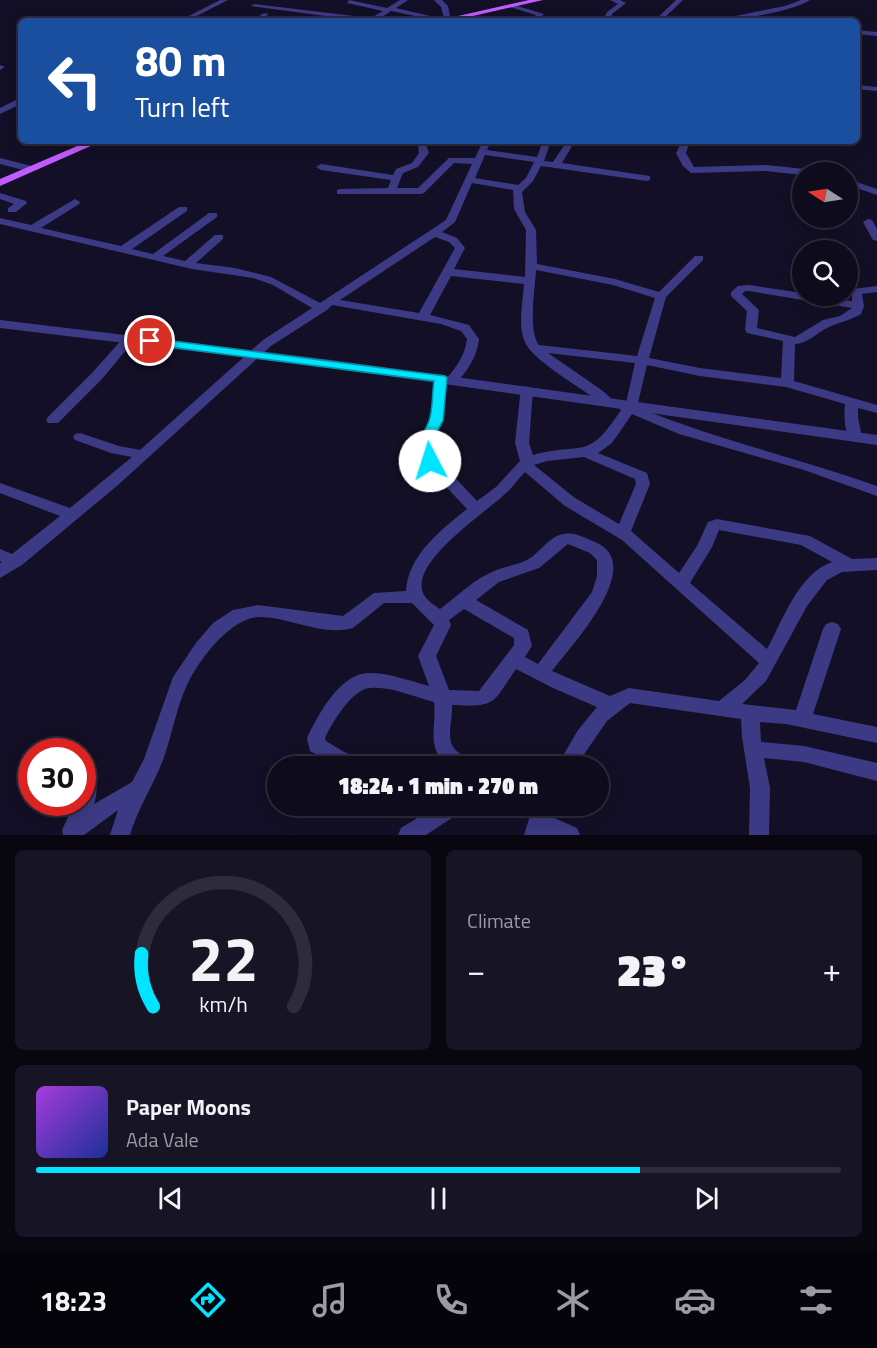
<!DOCTYPE html>
<html lang="en">
<head>
<meta charset="utf-8">
<style>
  body { margin:0; font-family:"Titillium Web",sans-serif; background:#171425; color:#f1f3f6; height:100vh; display:flex; flex-direction:column; font-size:22px; white-space:nowrap }
  * { box-sizing:border-box; margin:0 }
  p { font-size:20px; color:#9b9ba3 }
  .icon { flex:none; width:33px; height:33px; fill:none; stroke:currentColor; stroke-width:2; stroke-linecap:round; stroke-linejoin:round }
  .map { position:relative; height:835px; overflow:hidden }
  .drawer { display:flex; flex-direction:column; gap:15px; padding:15px; background:#08060f; flex:1 }
  .drawer>* { flex:none }
  .banner { position:absolute; left:18px; top:18px; width:842px; height:126px; border-radius:9px; box-shadow:0 3px 15px #0003,0 0 0 2px #2e2b3b; background:#1a4fa0; color:#fff; overflow:hidden }
  .needle { width:39px; rotate:282deg }
  .tools { position:absolute; left:792px; top:162px; display:grid; gap:12px }
  .tools a { display:grid; place-items:center; width:66px; height:66px; border-radius:50%; background:#0e0b1c; box-shadow:0 3px 15px #0003,0 0 0 2px #2e2b3b; font-size:30px }
  .speed { position:absolute; left:18px; top:738px; display:flex; gap:12px; font-size:30px; font-weight:700; text-align:center }
  .speed>* { display:grid; place-content:center; width:78px; height:78px; border-radius:50%; background:#0e0b1c; box-shadow:0 3px 15px #0003,0 0 0 2px #2e2b3b; line-height:1 }
  .speed .limit { border:9px solid #d22; background:#fff; color:#111 }
  .pin { position:absolute; display:grid; place-items:center; width:51px; height:51px; color:#fff; margin:-26px; border:3px solid #fff; border-radius:50%; box-shadow:0 2px 6px #0007 }
  .me { position:absolute; width:66px; margin:-33px; rotate:355deg; stroke-linejoin:round; filter:drop-shadow(0 0 4px #0008) }
  .turn { display:flex; align-items:center; gap:21px; height:126px; padding:0 18px; font-size:27px }
  .turn .icon { width:78px; height:78px; stroke-width:2.5 }
  .turn b { display:block; font-size:42px; line-height:51px }
  .big { font-size:45px; font-weight:800; line-height:1.1 }
  .drawer .widget { flex:1; display:flex; flex-direction:column; justify-content:center; gap:9px; min-width:0; padding:0 21px; border-radius:9px; background:#171425 }
  .drawer .dial { align-items:center; gap:0 }
  .dial svg { height:156px; overflow:visible; fill:none; stroke:#2e2b3b; stroke-width:7; stroke-linecap:round; text-anchor:middle }
  .dial text { fill:#f1f3f6; stroke:none }
  .song { display:flex; align-items:center; gap:18px }
  .cover { width:72px; height:72px; border-radius:9px; background:linear-gradient(135deg,hsl(280 70% 55%),hsl(230 70% 35%)) }
  .played { height:6px; border-radius:3px; background:linear-gradient(90deg,#00e5ff 75%,#2e2b3b 75%) }
  .keys { display:flex; justify-content:space-around; direction:ltr }
  .heat { display:flex; justify-content:space-between; align-items:center; font-size:33px; direction:ltr }
  .drawer .tiles { flex:1; display:grid; gap:15px; grid-template-columns:1fr 1fr }
  .widget:last-child { grid-column:span 2 }
  .trip { position:absolute; left:267px; top:756px; width:342px; height:60px; border-radius:30px; background:#0e0b1c; box-shadow:0 3px 15px #0003,0 0 0 2px #2e2b3b; font-weight:800; line-height:60px; text-align:center }
  .menu { display:flex; height:96px; justify-content:space-around; align-items:center; background:#06040b; color:#9b9ba3 }
  .menu .icon { width:42px; height:42px }
  .menu .selected { color:#00e5ff }
  .menu b { font-size:27px; color:#f1f3f6 }
  .map>svg:first-child { display:block }
</style>
</head>
<body>
<div class="map">
<svg width="877" height="835" viewBox="0 0 877 835">
  <rect width="100%" height="100%" fill="#130f26"/>
  <g fill="none" stroke-linecap="round" stroke-linejoin="round">
    <g fill="#3d3a85" fill-rule="evenodd">
      <path d="M220 0H228L187 21H179Z"/>
      <path d="M349 0 387 8 400 0H408L396 8 447 20 439 21 391 11 376 21H363L251 6 254 4 371 18 383 11 347 3Z"/>
      <path d="M610 0H620L626 3 612 14 611 18 613 21H606L604 18 607 12 618 4Z"/>
      <path d="M676 0H683L661 21H654Z"/>
      <path d="M801 0H810C792 12 733 21 710 21L785 6Z"/>
      <path d="M510 5H514L544 14 537 21H530L536 15 510 7Z"/>
      <path d="M264 13 269 14 259 21H251Z"/>
      <path d="M856 30 877 32V36L856 34Z"/>
      <path d="M0 65 5 67 0 70Z"/>
      <path d="M856 85 877 87V91L856 89Z"/>
      <path d="M18 99H21V104L0 114V108Z"/>
      <path d="M398 141 425 142 429 153 418 167 403 173 397 188H418L449 158H475L483 141H491L487 150 537 157 543 141H551L544 161 553 162 567 141H575L562 163 650 176V180L647 181 541 166 533 181 522 192 525 212 536 230 537 264 615 279 659 292 695 256H703V260L666 297 649 358 700 368 781 378 783 341 747 333 745 330 747 311 731 296V292L738 286 749 285 802 293V296L852 301V289L877 286V292L862 294 864 306 861 314C851 320 840 322 829 327 818 332 807 344 795 344L794 381 877 405V413L858 408V418L862 437 860 440H850C844 429 844 416 845 404L786 387 700 376 647 365 637 407C715 439 797 458 877 486V496L804 470 679 434 632 414 612 443 598 453 647 473 650 484 631 531 679 573 697 546 708 522 717 519 810 536 852 559 877 558V570L842 572 827 580 807 606 766 681 742 704 796 710 823 629 826 624 832 622 838 624 841 629 813 714 877 727V743L786 724 760 722 761 742 804 746 877 763V781L804 762 764 758 770 788 769 835H749L750 788 742 737 741 719 630 703 607 721 576 766H557L578 730 597 707 553 688 516 669C492 704 497 707 452 705 453 717 447 734 452 745 457 755 469 757 472 766H448C425 748 437 726 434 702 414 697 391 686 370 688 352 689 332 723 325 738L326 741 344 752 366 760 369 766H337L310 751 307 738C318 715 340 673 369 673 390 673 410 681 429 686L418 656 434 625 412 603H384L353 628C322 637 288 616 258 617 229 619 198 661 187 685 176 709 172 735 163 760 153 786 138 808 130 835H110L118 810 84 835H63L62 830 75 802H82V764L89 766C96 779 99 789 94 804L132 782 144 759 173 677 196 643 213 623 233 610 258 605 343 616 374 593 406 591C408 555 441 530 467 509L419 458 415 450 430 420 435 378 441 374 447 378C457 366 465 355 467 339L461 331 441 324 332 305 327 310 271 346 118 485 22 565 0 578V563L2 562 0 561V549L12 554 60 516 0 493V483L70 508 132 457 111 453 75 440 73 437 75 434 80 433 119 446 140 450 263 340 312 308 273 285 253 278 192 269 0 224V218L31 225 75 199 80 202 79 204 41 228 121 246 179 207H187V211L132 249 153 254 209 213H217V217L163 256 185 261 215 235H223V239L196 263 235 268 271 277 320 303 446 220 472 164 454 163 424 193 421 194H337V190L340 189 388 188 391 180 321 170 316 167 321 164 393 175 396 169 412 163 419 153 418 146ZM485 155 534 162 526 178 518 185 475 178ZM472 183 513 190 514 209 526 230 525 277 454 269 465 248 457 238 442 232 455 222ZM435 237 449 242 455 248 419 313 340 300ZM536 270 613 285 655 298 637 356 539 345C528 331 535 288 536 270ZM451 276 524 284C523 301 518 324 524 340 531 361 585 389 603 405H613L615 402 603 391 548 353 635 363 626 403H618L616 406 621 410C586 463 584 441 533 455L529 443 533 390 526 386 521 387 515 443 520 461 496 487 477 501 429 450 444 420 447 382 457 383C468 369 477 357 479 339L469 325 430 315ZM745 291H749L852 308 840 316 823 320 795 337 757 328 759 310 742 294ZM584 457 635 479 636 484 619 524 575 498 534 465 547 461ZM525 472 565 506 622 540 759 663 745 680 719 701 629 688 610 696 552 671C571 646 648 564 595 542 585 538 575 532 564 534 550 535 539 554 527 560 515 566 500 567 488 574 471 582 455 598 440 609 434 605 426 600 423 593 410 561 487 512 506 493 513 487 518 479 525 472ZM719 530 801 545 832 562C798 574 783 620 767 649L690 583 712 547ZM568 544 590 553 597 560V576L592 592 538 664 525 657 532 646 528 630 476 600 499 582 539 568ZM464 609 514 638V645L479 691 449 690 436 656 451 625 449 620Z"/>
      <path d="M682 141H690L686 153 694 167 766 165 805 169 810 172H802V175L766 171 691 173 683 166 676 153Z"/>
      <path d="M848 179 877 189V195L848 185Z"/>
      <path d="M0 193 26 201 27 203 16 212H8V208L14 204 0 199Z"/>
      <path d="M868 219 872 220 877 229V241L873 240 863 222Z"/>
      <path d="M129 335 135 339 102 379 58 423H48L46 420 48 417 92 373 125 336Z"/>
      <path d="M437 806H464L461 812 426 835H398L401 828Z"/>
      <path d="M533 806H553L550 816 577 828 580 835H524Z"/>
    </g>
    <g fill="#3d3a85" fill-rule="evenodd">
      <path d="M434 0H442L448 6 451 21H445L441 7Z"/>
      <path d="M0 158 35 167 36 169 31 172 0 164Z"/>
      <path d="M0 320 324 359 877 435V445L324 367 0 328Z"/>
    </g>
    <g fill="#c25bff" fill-rule="evenodd">
      <path d="M529 0H543L451 21H436Z"/>
      <path d="M89 141H102L0 186V179Z"/>
    </g>
  </g>
  <path fill="#00e5ff" stroke="#0095a6" stroke-width="1.5" d="M150 338 445 376 447 378 443 420 430 446 431 453 437 461 435 464H425C407 446 422 440 429 421 433 410 432 394 434 381L146 344 144 341Z"/>
</svg>
<div class="tools">
<a><svg class="needle" viewBox="-14 -14 28 28"><path d="M0-13l5 13h-10z" fill="#e53935"/><path d="M0 13l5-13h-10z" fill="#9b9ba3"/></svg></a>
<a><svg class="icon" aria-label="search" viewBox="0 0 24 24"><circle cx="10" cy="10" r="6"/><path d="M15 15l6 6"/></svg></a>
</div>
<div class="speed"><div class="limit">30</div></div>
<div class="pin" style="left:150px;top:341px;background:#d93025"><svg class="icon" aria-label="arrive" viewBox="0 0 24 24"><path d="M6 21V4h12l-3 4 3 4H6"/></svg></div>
<svg class="me" style="left:430px;top:461px" viewBox="-20 -20 40 40"><circle r="19" fill="#fff"/><path d="M0-13L10 11 0 6-10 11z" fill="#00e5ff"/></svg>
<div class="trip">18:24 · 1 min · 270 m</div>
<div class="banner">
<div class="turn"><svg class="icon" aria-label="left" viewBox="0 0 24 24"><path d="M17 20v-9H6M10 6l-5 5 5 5"/></svg><div><b>80 m</b>Turn left</div></div>
</div>
</div>
<section class="drawer">
<div class="tiles">
<div class="widget dial"><svg viewBox="0 0 100 80">
<path d="M14 69A42 42 0 1 1 86 69"/>
<path d="M14 69A42 42 0 0 1 8 42" stroke="#00e5ff"/>
<text x="50" y="56" font-size="32" font-weight="700">22</text>
<text x="50" y="72" font-size="11">km/h</text>
</svg></div>
<div class="widget"><p>Climate</p>
<div class="heat"><a>−</a><b class="big">23°</b><a>+</a></div>
</div>
<div class="widget">
<div class="song"><i class="cover"></i><div><b>Paper Moons</b><p>Ada Vale</p></div></div>
<div class="played"></div>
<div class="keys"><svg class="icon" aria-label="previous" viewBox="0 0 24 24"><path d="M18 5L8 12l10 7zM5 5v14"/></svg><svg class="icon" aria-label="pause" viewBox="0 0 24 24"><path d="M8 5v14M16 5v14"/></svg><svg class="icon" aria-label="next" viewBox="0 0 24 24"><path d="M6 5l10 7-10 7zM19 5v14"/></svg></div>
</div>
</div>
</section>
<nav class="menu">
<b>18:23</b>
<svg class="icon selected" aria-label="directions" viewBox="0 0 24 24"><path d="M12 3l9 9-9 9-9-9zM9 14v-3h6M13 9l2 2-2 2"/></svg>
<svg class="icon" aria-label="music" viewBox="0 0 24 24"><path d="M9 18V5l10-2v13"/><circle cx="6" cy="18" r="3"/><circle cx="16" cy="16" r="3"/></svg>
<svg class="icon" aria-label="phone" viewBox="0 0 24 24"><path d="M5 4h4l2 5-3 2q2 4 5 5l2-3 5 2v4C11 20 4 13 5 4z"/></svg>
<svg class="icon" aria-label="climate" viewBox="0 0 24 24"><path d="M12 3v18M4 7l16 10M4 17L20 7"/></svg>
<svg class="icon" aria-label="car" viewBox="0 0 24 24"><path d="M5 17H2v-5l4-1 3-4h7l3 4 3 1v5h-3M9 17h6M6 11h13"/><circle cx="7" cy="17" r="2"/><circle cx="17" cy="17" r="2"/></svg>
<svg class="icon" aria-label="filters" viewBox="0 0 24 24"><path d="M4 7h16M4 17h16"/><circle cx="9" cy="7" r="2"/><circle cx="15" cy="17" r="2"/></svg>
</nav>
</body>
</html>
